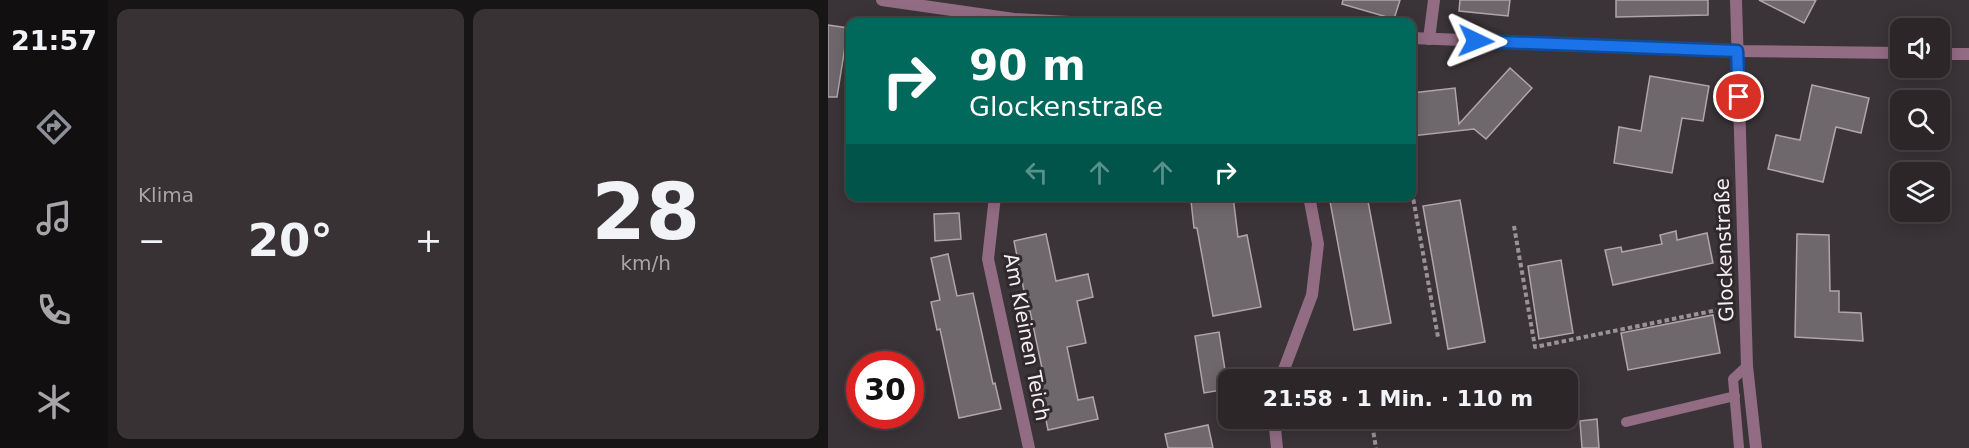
<!DOCTYPE html>
<html lang="de">
<head>
<meta charset="utf-8">
<style>
  body { margin:0; font-family:"DejaVu Sans",sans-serif; background:#383235; color:#f1f3f6; height:100vh; display:flex; flex-direction:column; font-size:22px; white-space:nowrap }
  * { box-sizing:border-box; margin:0 }
  p { font-size:20px; color:#a6a5a8 }
  .icon { flex:none; width:33px; height:33px; fill:none; stroke:currentColor; stroke-width:2; stroke-linecap:round; stroke-linejoin:round }
  .map { position:relative; flex:1; overflow:hidden }
  .sheet { display:flex; flex-direction:column; gap:9px; padding:9px; background:#181517; width:720px }
  .sheet>* { flex:none }
  .banner { position:absolute; left:18px; top:18px; width:570px; height:183px; border-radius:12px; box-shadow:0 3px 15px #0003,0 0 0 2px #484346; background:#00695c; color:#fff; overflow:hidden }
  .buttons { position:absolute; left:1062px; top:18px; display:grid; gap:12px }
  .buttons a { display:grid; place-items:center; width:60px; height:60px; border-radius:12px; background:#2c2629; box-shadow:0 3px 15px #0003,0 0 0 2px #484346; font-size:30px }
  .speed { position:absolute; left:18px; top:351px; display:flex; gap:12px; font-size:30px; font-weight:700; text-align:center }
  .speed>* { display:grid; place-content:center; width:78px; height:78px; border-radius:50%; background:#2c2629; box-shadow:0 3px 15px #0003,0 0 0 2px #484346; line-height:1 }
  .speed .limit { border:9px solid #d22; background:#fff; color:#111 }
  .pin { position:absolute; display:grid; place-items:center; width:51px; height:51px; color:#fff; margin:-26px; border:3px solid #fff; border-radius:50%; box-shadow:0 2px 6px #0007 }
  .me { position:absolute; width:66px; margin:-33px; rotate:92deg; stroke-linejoin:round; filter:drop-shadow(0 0 4px #0008) }
  .turn { display:flex; align-items:center; gap:21px; height:126px; padding:0 24px; font-size:27px }
  .turn .icon { width:78px; height:78px; stroke-width:2.5 }
  .turn b { display:block; font-size:42px; line-height:51px }
  .lanes { display:flex; align-items:center; height:57px; padding:0 24px; background:#0003; justify-content:center; gap:30px; direction:ltr }
  .lanes .off { opacity:.35 }
  .big { font-size:45px; font-weight:800; line-height:1.1 }
  .sheet .card { flex:1; display:flex; flex-direction:column; justify-content:center; gap:9px; min-width:0; padding:0 21px; border-radius:12px; background:#383235 }
  .sheet .dial { align-items:center; gap:0 }
  .dial b { font-size:78px; line-height:1 }
  .heat { display:flex; justify-content:space-between; align-items:center; font-size:33px; direction:ltr }
  .sheet .tiles { flex:1; display:grid; gap:9px; grid-template-columns:repeat(2,1fr) }
  .trip { position:absolute; left:390px; top:369px; width:360px; height:60px; border-radius:12px; background:#2c2629; box-shadow:0 3px 15px #0003,0 0 0 2px #484346; font-weight:800; line-height:60px; text-align:center }
  main { display:flex; flex:1; min-height:0 }
  .menu { display:flex; flex-direction:column; width:108px; justify-content:space-around; align-items:center; background:#120f10; color:#a6a5a8 }
  .menu .icon { width:42px; height:42px }
  .menu .active { color:#8c9099 }
  .menu b { font-size:27px; color:#f1f3f6 }
  .map>svg:first-child { display:block }
</style>
</head>
<body>
<main>
<nav class="menu">
<b>21:57</b>
<svg class="icon active" aria-label="directions" viewBox="0 0 24 24"><path d="M12 3l9 9-9 9-9-9zM9 14v-3h6M13 9l2 2-2 2"/></svg>
<svg class="icon" aria-label="music" viewBox="0 0 24 24"><path d="M9 18V5l10-2v13"/><circle cx="6" cy="18" r="3"/><circle cx="16" cy="16" r="3"/></svg>
<svg class="icon" aria-label="phone" viewBox="0 0 24 24"><path d="M5 4h4l2 5-3 2q2 4 5 5l2-3 5 2v4C11 20 4 13 5 4z"/></svg>
<svg class="icon" aria-label="climate" viewBox="0 0 24 24"><path d="M12 3v18M4 7l16 10M4 17L20 7"/></svg>
</nav>
<section class="sheet">
<div class="tiles">
<div class="card"><p>Klima</p>
<div class="heat"><a>−</a><b class="big">20°</b><a>+</a></div>
</div>
<div class="card dial"><b>28</b><p>km/h</p></div>
</div>
</section>
<div class="map">
<svg width="1141" height="448" viewBox="0 0 1141 448">
  <rect width="100%" height="100%" fill="#3a3337"/>
  <g fill="#6e676b" stroke="#aea6ab" stroke-width="1.5">
    <path d="M515 0H572L566 19 514 4Z"/>
    <path d="M632 0H682L680 16 631 11Z"/>
    <path d="M788 0H880V15L788 17Z"/>
    <path d="M931 0H988L976 23Z"/>
    <path d="M0 25 20 28 9 97H0Z"/>
    <path d="M682 68 704 88 658 139 646 129 584 136V93L627 88 631 124Z"/>
    <path d="M822 76 881 86 875 121 854 118 844 173 786 163 791 127 813 131Z"/>
    <path d="M984 85 1041 98 1033 133 1008 127 995 182 940 169 948 135 972 140Z"/>
    <path d="M405 196 410 237 419 235 433 307 385 316 369 228H366L363 201Z"/>
    <path d="M501 196H539L563 323 526 330Z"/>
    <path d="M632 200 657 342 620 349 595 206Z"/>
    <path d="M131 213 133 239 107 241 106 214Z"/>
    <path d="M848 231 849 240 879 233 885 263 785 285 777 250 793 247 794 252 834 244 832 235Z"/>
    <path d="M218 234 228 281 260 274 265 297 249 301 258 343 239 347 250 400 265 397 270 419 220 430 209 375 215 373 202 311H200L186 241Z"/>
    <path d="M969 234 1001 235 1002 291H1011V312L1033 313 1035 341 967 337Z"/>
    <path d="M120 254 129 296 145 293 165 384 167 383 173 409 131 418 112 329 109 330 103 302 112 300 103 258Z"/>
    <path d="M733 260 745 333 711 339 700 266Z"/>
    <path d="M885 315 892 353 800 370 793 333Z"/>
    <path d="M391 332 400 389 376 393 367 336Z"/>
    <path d="M769 419 771 448H754L752 421Z"/>
    <path d="M380 425 385 448H340L337 434Z"/>
  </g>
  <g fill="none" stroke-linecap="round" stroke-linejoin="round">
    <g stroke="#999397" stroke-width="4" stroke-dasharray="4.5 3" stroke-linecap="butt">
      <path d="M584 192 610 337"/>
      <path d="M686 226 707 347 904 307"/>
      <path d="M543 418 548 448"/>
    </g>
    <g stroke="#926c83" stroke-width="10">
      <path d="M798 422 907 396"/>
      <path d="M911 448 905 379 919 366"/>
    </g>
    <g stroke="#926c83" stroke-width="12">
      <path d="M54 0 186 19 242 22"/>
      <path d="M908 0 919 366 928 448"/>
      <path d="M584 38 909 51 1072 53"/>
      <path d="M601 39 606 0"/>
      <path d="M1112 54H1141"/>
      <path d="M167 196 160 259 201 448"/>
      <path d="M452 380 484 295 490 244 481 196"/>
      <path d="M446 418 449 448"/>
    </g>
  </g>
  <g fill="none" stroke-linecap="round" stroke-linejoin="round">
    <defs>
      <path id="route" d="M648 41 909 51 911 97"/>
    </defs>
    <use href="#route" stroke="#114b97" stroke-width="15"/>
    <use href="#route" stroke="#1a73e8" stroke-width="10"/>
  </g>
  <g text-anchor="middle" stroke-width="6" stroke-linejoin="round" paint-order="stroke">
    <g font-size="20" fill="#f5f0f3" stroke="#2f292d">
      <text transform="translate(896 250) rotate(-92)" y="7">Glockenstraße</text>
      <text transform="translate(199 337) rotate(79)" y="7">Am Kleinen Teich</text>
    </g>
  </g>
</svg>
<div class="buttons">
<a><svg class="icon" aria-label="sound" viewBox="0 0 24 24"><path d="M4 9h4l5-4v14l-5-4H4zM17 9q2 3 0 6"/></svg></a>
<a><svg class="icon" aria-label="search" viewBox="0 0 24 24"><circle cx="10" cy="10" r="6"/><path d="M15 15l6 6"/></svg></a>
<a><svg class="icon" aria-label="layers" viewBox="0 0 24 24"><path d="M12 4l9 5-9 5-9-5zM3 14l9 5 9-5"/></svg></a>
</div>
<div class="speed"><div class="limit">30</div></div>
<div class="pin" style="left:911px;top:97px;background:#d93025"><svg class="icon" aria-label="arrive" viewBox="0 0 24 24"><path d="M6 21V4h12l-3 4 3 4H6"/></svg></div>
<svg class="me" style="left:648px;top:41px" viewBox="-20 -20 40 40"><path d="M0-17L14 15 0 8-14 15z" fill="#1a73e8" stroke="#fff" stroke-width="4"/></svg>
<div class="trip">21:58 · 1 Min. · 110 m</div>
<div class="banner">
<div class="turn"><svg class="icon" aria-label="right" viewBox="0 0 24 24"><path d="M7 20v-9h11M14 6l5 5-5 5"/></svg><div><b>90 m</b>Glockenstraße</div></div>
<div class="lanes"><svg class="icon off" aria-label="left" viewBox="0 0 24 24"><path d="M17 20v-9H6M10 6l-5 5 5 5"/></svg><svg class="icon off" aria-label="ahead" viewBox="0 0 24 24"><path d="M12 20V5M6 11l6-6 6 6"/></svg><svg class="icon off" aria-label="ahead" viewBox="0 0 24 24"><path d="M12 20V5M6 11l6-6 6 6"/></svg><svg class="icon" aria-label="right" viewBox="0 0 24 24"><path d="M7 20v-9h11M14 6l5 5-5 5"/></svg></div>
</div>
</div>
</main>
</body>
</html>
